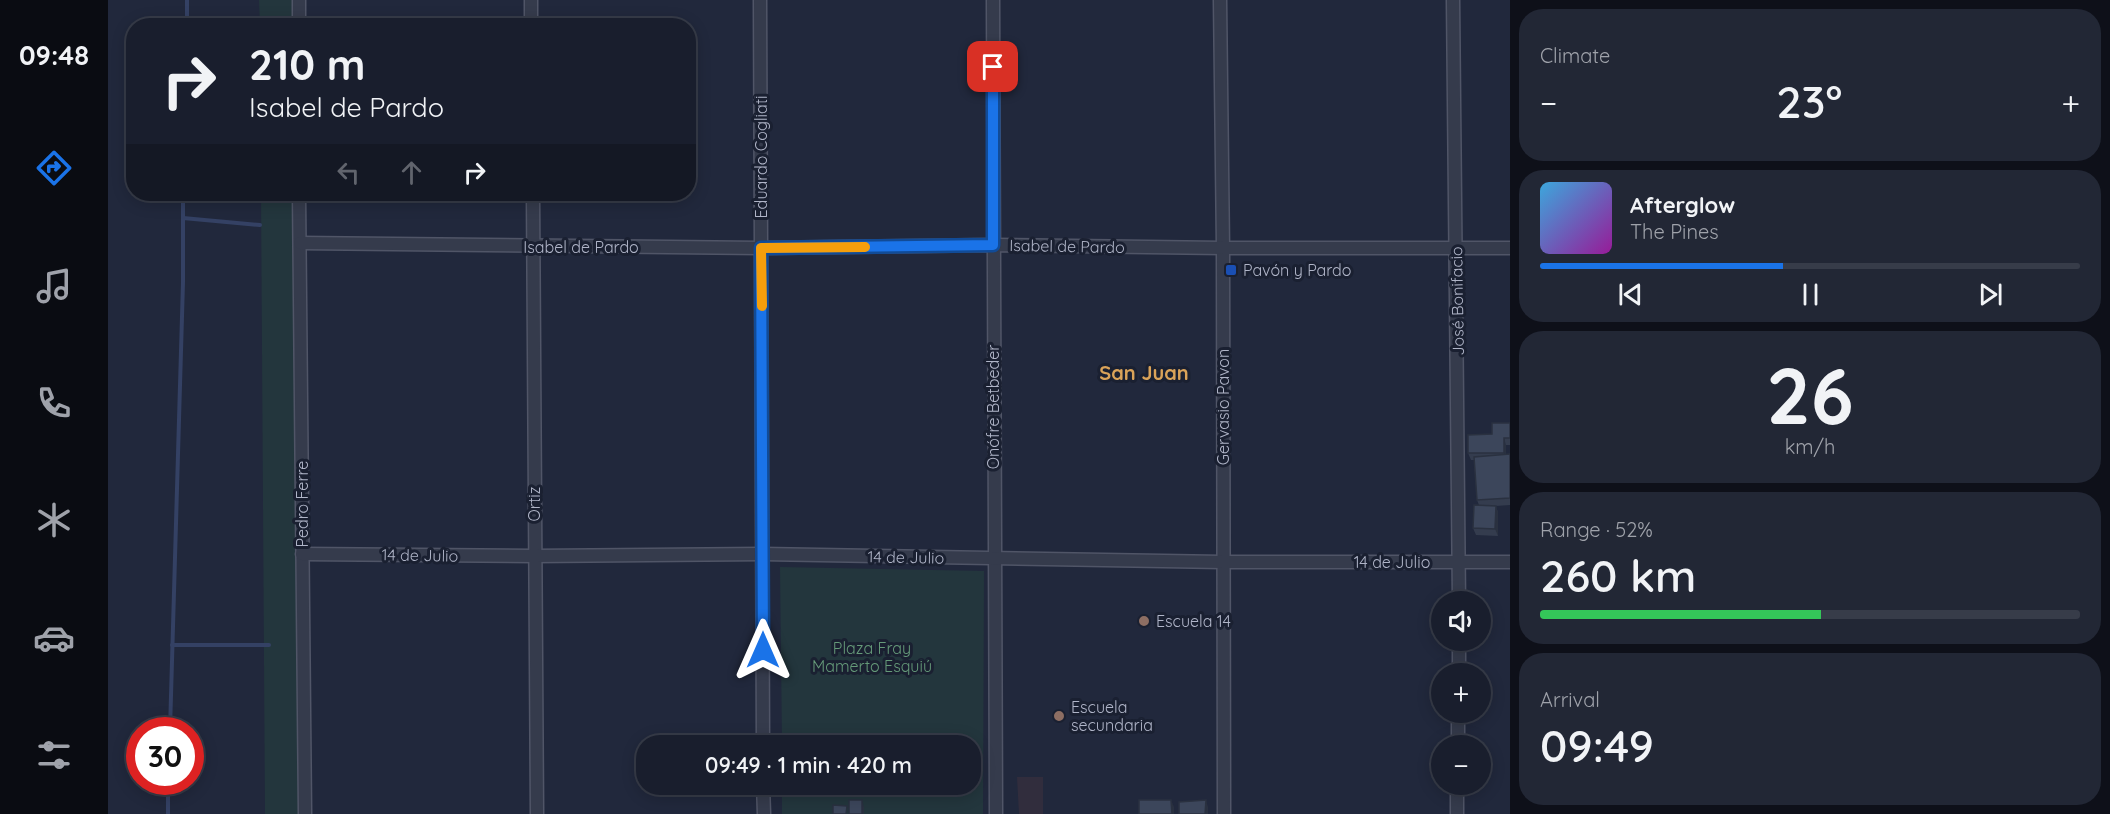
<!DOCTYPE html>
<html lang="en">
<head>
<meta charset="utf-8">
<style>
  body { margin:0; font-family:Quicksand,sans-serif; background:#222735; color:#f1f3f6; height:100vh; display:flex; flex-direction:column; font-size:22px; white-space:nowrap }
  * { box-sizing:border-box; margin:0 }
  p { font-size:20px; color:#9fa2aa }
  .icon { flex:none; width:33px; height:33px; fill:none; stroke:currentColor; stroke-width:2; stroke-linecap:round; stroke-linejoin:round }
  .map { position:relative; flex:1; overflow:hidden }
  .details { display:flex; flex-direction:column; gap:9px; padding:9px; background:#0e1019; width:600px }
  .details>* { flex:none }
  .top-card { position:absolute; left:18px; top:18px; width:570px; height:183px; border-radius:24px; box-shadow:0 3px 15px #0003,0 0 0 2px #373c49; background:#191e2d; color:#f1f3f6; overflow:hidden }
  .fabs { position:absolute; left:1323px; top:591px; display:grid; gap:12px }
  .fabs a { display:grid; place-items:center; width:60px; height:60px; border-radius:50%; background:#191e2d; box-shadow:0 3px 15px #0003,0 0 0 2px #373c49; font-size:30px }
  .speed { position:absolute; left:18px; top:717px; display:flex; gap:12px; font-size:30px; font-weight:700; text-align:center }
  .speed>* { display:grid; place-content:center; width:78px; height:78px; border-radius:50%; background:#191e2d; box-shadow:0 3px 15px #0003,0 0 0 2px #373c49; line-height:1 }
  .speed .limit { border:9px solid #d22; background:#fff; color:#111 }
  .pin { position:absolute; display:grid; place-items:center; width:51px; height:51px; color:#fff; margin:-26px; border-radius:12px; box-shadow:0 3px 9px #0006 }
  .me { position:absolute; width:66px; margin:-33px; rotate:0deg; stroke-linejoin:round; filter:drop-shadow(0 0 4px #0008) }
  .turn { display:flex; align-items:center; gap:21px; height:126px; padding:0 24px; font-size:27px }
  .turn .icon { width:78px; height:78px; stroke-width:2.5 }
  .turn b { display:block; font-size:42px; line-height:51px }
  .lanes { display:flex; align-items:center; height:57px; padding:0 24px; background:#0003; justify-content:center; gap:30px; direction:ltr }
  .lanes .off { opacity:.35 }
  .big { font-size:45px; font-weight:600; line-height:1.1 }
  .details .widget { flex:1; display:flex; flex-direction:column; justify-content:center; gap:9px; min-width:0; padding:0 21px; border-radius:24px; background:#222735 }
  .details .dial { align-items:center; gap:0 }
  .dial b { font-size:78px; line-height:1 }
  .song { display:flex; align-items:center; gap:18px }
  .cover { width:72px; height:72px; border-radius:9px; background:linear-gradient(135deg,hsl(200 70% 55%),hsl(300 70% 35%)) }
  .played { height:6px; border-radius:3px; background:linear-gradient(90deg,#1a73e8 45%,#373c49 45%) }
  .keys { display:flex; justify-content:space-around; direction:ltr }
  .heat { display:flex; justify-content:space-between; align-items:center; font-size:33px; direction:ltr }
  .charge { height:9px; border-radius:4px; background:linear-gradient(90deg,#34c759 52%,#373c49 0) }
  .trip { position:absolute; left:528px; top:735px; width:345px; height:60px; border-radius:24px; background:#191e2d; box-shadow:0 3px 15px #0003,0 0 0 2px #373c49; font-weight:600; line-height:60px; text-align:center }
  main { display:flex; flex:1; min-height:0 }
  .tab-bar { display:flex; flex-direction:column; width:108px; justify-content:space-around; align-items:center; background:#0a0c12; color:#9fa2aa }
  .tab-bar .icon { width:42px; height:42px }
  .tab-bar .current { color:#1a73e8 }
  .tab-bar b { font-size:27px; color:#f1f3f6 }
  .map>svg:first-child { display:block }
</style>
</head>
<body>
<main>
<nav class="tab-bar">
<b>09:48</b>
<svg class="icon current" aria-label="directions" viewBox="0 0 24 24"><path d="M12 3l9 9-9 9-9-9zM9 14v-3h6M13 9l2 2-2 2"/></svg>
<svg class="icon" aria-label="music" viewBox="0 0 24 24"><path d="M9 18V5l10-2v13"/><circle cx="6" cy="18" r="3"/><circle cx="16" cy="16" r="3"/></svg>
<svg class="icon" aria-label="phone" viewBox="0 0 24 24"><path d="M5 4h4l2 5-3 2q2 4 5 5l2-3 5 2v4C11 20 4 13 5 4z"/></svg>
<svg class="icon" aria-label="climate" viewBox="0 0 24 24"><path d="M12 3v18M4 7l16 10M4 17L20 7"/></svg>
<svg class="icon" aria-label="car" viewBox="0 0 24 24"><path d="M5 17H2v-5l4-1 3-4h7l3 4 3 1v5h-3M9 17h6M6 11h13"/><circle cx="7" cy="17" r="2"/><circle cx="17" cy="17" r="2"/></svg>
<svg class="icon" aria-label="filters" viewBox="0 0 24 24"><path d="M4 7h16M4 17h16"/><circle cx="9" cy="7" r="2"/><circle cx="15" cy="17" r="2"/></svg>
</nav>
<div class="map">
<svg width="1402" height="814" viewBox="0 0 1402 814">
  <rect width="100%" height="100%" fill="#21283c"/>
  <path fill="#312d3d" d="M909 777H935V814H911Z"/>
  <g fill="#23363d">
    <path d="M151 0H185L186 25H152Z"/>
    <path d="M153 194H187L193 814H157Z"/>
    <path d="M672 567 876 571 875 814H674V785L862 784V746L674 745Z"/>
  </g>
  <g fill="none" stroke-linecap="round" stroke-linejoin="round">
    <g stroke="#344164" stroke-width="4">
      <path d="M79 26V0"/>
      <path d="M75 218 152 225"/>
      <path d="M64 645H161"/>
      <path d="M62 730 75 282V194"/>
      <path d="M60 814V782"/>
    </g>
    <defs>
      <g id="street">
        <path d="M191 0V26"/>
        <path d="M423 0V26"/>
        <path d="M652 0 655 746"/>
        <path d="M885 0 888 814"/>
        <path d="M1112 0 1115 248 1116 814"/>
        <path d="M1345 0 1351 602"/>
        <path d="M191 194 197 814"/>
        <path d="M425 194 429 814"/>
        <path d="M192 243 653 248 885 245 1115 248H1402"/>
        <path d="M194 554 426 556 655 554 1114 562H1402"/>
        <path d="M1351 674V640"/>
        <path d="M1350 746V712"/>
        <path d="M655 784 656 814"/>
        <path d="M1349 814V784"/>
      </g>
    </defs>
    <use href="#street" stroke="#505567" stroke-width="15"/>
    <use href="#street" stroke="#353b4c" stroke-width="12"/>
  </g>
  <path fill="#343c4e" d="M1402 423V445H1398V454H1402V505L1387 506 1390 512V536L1368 535 1365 528 1371 505 1369 500 1366 460H1363L1360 453 1384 434Z"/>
  <g fill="#2a3140">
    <path d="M1396 438 1398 445V459L1396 453Z"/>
    <path d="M1388 506 1390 512V536L1387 529Z"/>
    <path d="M754 800 756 807V814H754Z"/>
    <path d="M1063 800 1066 807V814H1064Z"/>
    <path d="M1098 800 1100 807V814H1097Z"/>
  </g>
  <g fill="#3c465b" stroke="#2a3140" stroke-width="1.5">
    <path d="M1384 423H1402V438H1396V453H1360V435L1384 434Z"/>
    <path d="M1402 454V498L1369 500 1366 457Z"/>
    <path d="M1366 505 1388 506 1387 529 1365 528Z"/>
    <rect x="741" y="800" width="13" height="14"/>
    <path d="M1031 800H1063L1064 814H1031Z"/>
    <path d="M1098 800 1097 814H1071V802Z"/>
    <path d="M725 805 739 806 738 814H725Z"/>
  </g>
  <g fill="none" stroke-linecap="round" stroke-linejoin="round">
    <defs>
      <path id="route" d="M655 650 653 248 885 245V67"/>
    </defs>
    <use href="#route" stroke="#114b97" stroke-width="15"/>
    <use href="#route" stroke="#1a73e8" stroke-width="10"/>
    <path stroke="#f59e0b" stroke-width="10" d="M654 306 653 248 757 247"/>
  </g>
  <rect fill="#1a4fb4" stroke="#1a2031" stroke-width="2" x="1117" y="264" width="12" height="12" rx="3"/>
  <g fill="#8d6e63" stroke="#1a2031" stroke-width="2">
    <circle cx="1036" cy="621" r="6"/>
    <circle cx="951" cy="716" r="6"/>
  </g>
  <g text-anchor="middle" stroke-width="6" stroke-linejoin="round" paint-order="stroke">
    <g font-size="16" fill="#b0b5c8" stroke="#1a2031">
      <text transform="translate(653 157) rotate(-90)" y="6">Eduardo Cogliati</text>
      <text transform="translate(959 246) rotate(1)" y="6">Isabel de Pardo</text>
      <text x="473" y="253">Isabel de Pardo</text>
      <text transform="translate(1349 301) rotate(-91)" y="6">José Bonifacio</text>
      <text transform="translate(885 407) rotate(-90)" y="6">Onófre Betbeder</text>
      <text transform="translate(1115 407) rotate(-90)" y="6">Gervasio Pavon</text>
      <text transform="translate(194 504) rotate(-90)" y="6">Pedro Ferre</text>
      <text transform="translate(426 504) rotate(-90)" y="6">Ortiz</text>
      <text transform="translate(312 555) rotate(1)" y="6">14 de Julio</text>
      <text transform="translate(798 557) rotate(1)" y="6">14 de Julio</text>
      <text x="1284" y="568">14 de Julio</text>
    </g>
    <g font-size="16" fill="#b0b5c8" stroke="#1a2031" text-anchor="start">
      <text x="1135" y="276">Pavón y Pardo</text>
      <text x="1048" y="627">Escuela 14</text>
      <text x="963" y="713">Escuela<tspan x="963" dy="18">secundaria</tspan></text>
    </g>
    <g font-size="16" fill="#659a79" stroke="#1a2031">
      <text x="764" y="654">Plaza Fray<tspan x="764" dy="18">Mamerto Esquiú</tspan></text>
    </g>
    <g font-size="20" font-weight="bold" fill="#daa359" stroke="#1a2031">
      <text x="1036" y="380">San Juan</text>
    </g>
  </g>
</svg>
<div class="fabs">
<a><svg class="icon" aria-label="sound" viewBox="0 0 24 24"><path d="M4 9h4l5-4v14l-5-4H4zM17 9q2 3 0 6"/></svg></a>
<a>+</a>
<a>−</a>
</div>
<div class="speed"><div class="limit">30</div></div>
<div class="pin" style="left:885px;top:67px;background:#d93025"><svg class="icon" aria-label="arrive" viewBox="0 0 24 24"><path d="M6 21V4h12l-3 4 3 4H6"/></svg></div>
<svg class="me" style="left:655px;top:650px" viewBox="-20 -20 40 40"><path d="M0-17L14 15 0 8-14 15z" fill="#1a73e8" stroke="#fff" stroke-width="4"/></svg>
<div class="trip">09:49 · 1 min · 420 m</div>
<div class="top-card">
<div class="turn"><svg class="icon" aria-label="right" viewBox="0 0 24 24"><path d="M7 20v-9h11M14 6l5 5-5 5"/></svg><div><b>210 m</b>Isabel de Pardo</div></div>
<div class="lanes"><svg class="icon off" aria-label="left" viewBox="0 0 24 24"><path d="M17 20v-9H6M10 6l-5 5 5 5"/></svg><svg class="icon off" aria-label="ahead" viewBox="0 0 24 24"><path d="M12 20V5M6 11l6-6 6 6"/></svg><svg class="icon" aria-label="right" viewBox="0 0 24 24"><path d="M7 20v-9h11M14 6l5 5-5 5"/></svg></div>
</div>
</div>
<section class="details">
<div class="widget"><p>Climate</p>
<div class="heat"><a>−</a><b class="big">23°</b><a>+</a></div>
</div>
<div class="widget">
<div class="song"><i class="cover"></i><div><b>Afterglow</b><p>The Pines</p></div></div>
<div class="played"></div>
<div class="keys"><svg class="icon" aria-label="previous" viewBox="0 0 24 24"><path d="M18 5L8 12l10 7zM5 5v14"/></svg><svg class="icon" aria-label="pause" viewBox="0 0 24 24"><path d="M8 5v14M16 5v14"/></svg><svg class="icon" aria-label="next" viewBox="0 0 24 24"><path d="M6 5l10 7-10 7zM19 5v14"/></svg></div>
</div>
<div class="widget dial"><b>26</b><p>km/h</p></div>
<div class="widget"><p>Range · 52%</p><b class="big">260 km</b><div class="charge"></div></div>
<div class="widget"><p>Arrival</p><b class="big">09:49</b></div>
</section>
</main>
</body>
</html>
